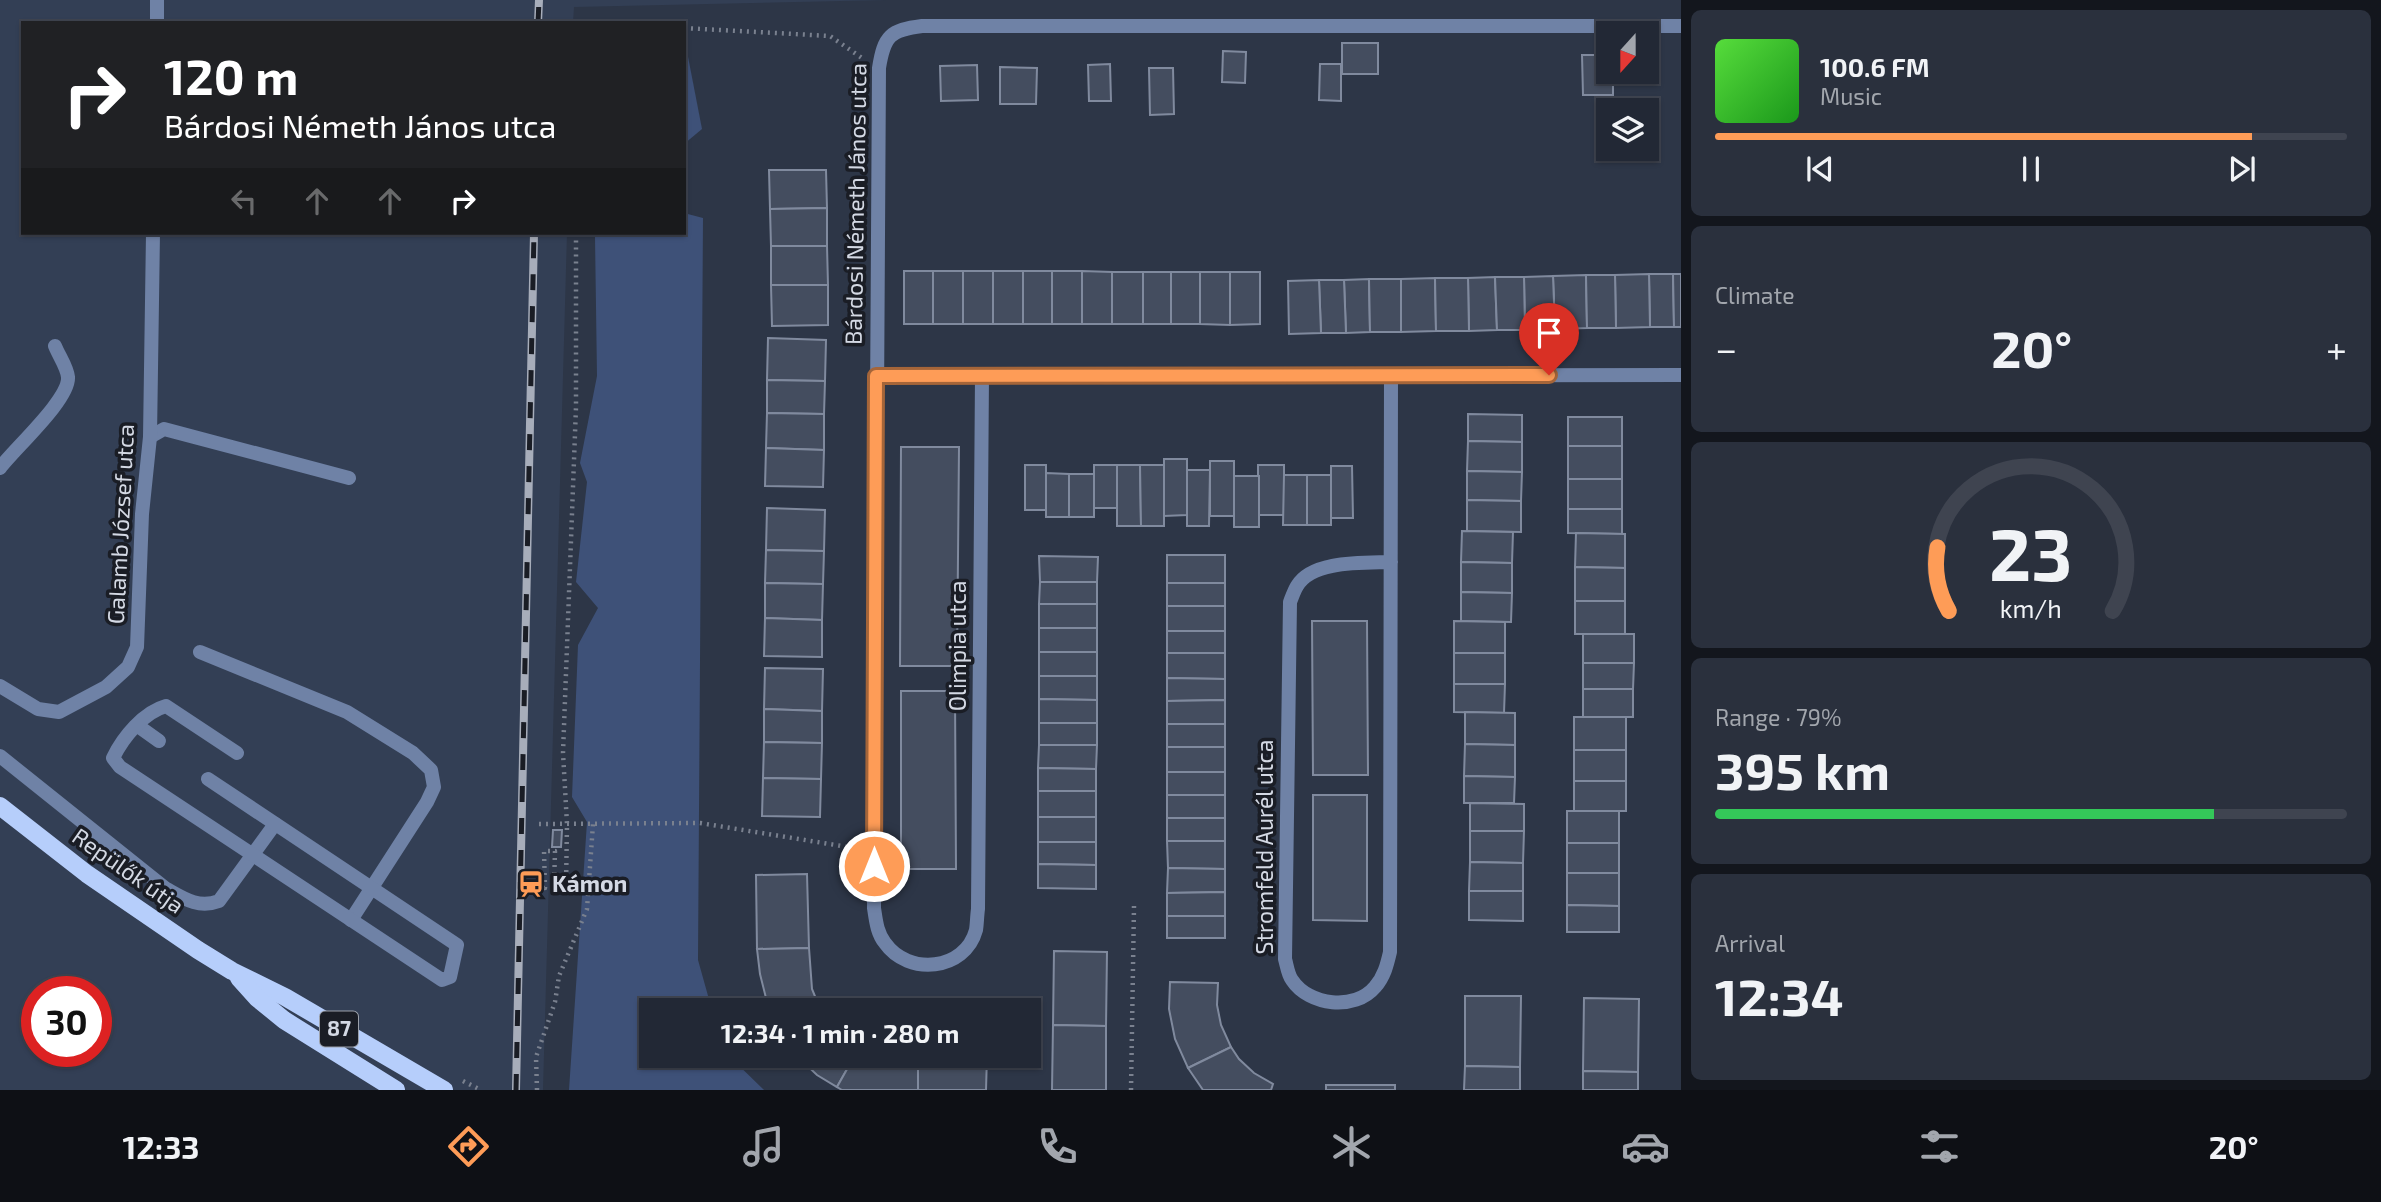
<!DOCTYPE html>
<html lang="en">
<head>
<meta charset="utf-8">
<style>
  body { margin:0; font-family:"Exo 2",sans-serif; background:#2a303d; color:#f1f3f6; height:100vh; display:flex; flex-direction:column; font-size:26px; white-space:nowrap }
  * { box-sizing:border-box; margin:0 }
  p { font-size:23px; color:#a2a6ad }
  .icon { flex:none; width:38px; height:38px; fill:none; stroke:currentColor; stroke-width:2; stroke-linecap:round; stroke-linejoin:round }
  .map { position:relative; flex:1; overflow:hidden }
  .drawer { display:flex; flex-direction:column; gap:10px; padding:10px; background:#13161d; width:700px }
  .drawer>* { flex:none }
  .top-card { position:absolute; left:21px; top:21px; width:665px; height:214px; border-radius:0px; box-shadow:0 2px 5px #0004,0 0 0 2px #3f4450; background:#202124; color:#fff; overflow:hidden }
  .needle { width:46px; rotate:201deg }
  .controls { position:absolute; left:1596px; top:21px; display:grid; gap:14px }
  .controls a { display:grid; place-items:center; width:63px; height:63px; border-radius:0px; background:#222835; box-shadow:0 2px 5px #0004,0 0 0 2px #3f4450; font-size:35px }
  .speed { position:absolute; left:21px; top:976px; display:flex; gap:14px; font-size:35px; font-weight:700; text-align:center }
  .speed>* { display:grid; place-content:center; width:91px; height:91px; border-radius:50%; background:#222835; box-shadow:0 2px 5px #0004,0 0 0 2px #3f4450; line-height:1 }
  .speed .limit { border:10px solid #d22; background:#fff; color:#111 }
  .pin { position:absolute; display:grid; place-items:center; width:60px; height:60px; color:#fff; margin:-72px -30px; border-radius:50% 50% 50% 0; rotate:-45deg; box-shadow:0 0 7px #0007 }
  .pin .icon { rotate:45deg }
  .me { position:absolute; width:77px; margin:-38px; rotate:0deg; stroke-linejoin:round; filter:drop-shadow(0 0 5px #0008) }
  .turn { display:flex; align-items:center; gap:24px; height:147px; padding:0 28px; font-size:32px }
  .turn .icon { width:91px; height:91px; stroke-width:2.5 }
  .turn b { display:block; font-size:49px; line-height:60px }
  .lanes { display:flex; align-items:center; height:66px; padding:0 28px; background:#0003; justify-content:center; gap:35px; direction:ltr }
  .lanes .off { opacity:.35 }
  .big { font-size:52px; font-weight:700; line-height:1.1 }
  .drawer .widget { flex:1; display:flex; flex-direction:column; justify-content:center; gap:10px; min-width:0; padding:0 24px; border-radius:10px; background:#2a303d }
  .drawer .dial { align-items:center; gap:0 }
  .dial svg { height:182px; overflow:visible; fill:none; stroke:#3f4450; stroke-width:7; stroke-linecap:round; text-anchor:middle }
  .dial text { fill:#f1f3f6; stroke:none }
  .song { display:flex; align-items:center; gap:21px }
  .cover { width:84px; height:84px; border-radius:10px; background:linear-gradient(135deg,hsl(110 70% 55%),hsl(120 70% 35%)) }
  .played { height:7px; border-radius:4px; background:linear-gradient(90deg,#fe9c57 85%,#3f4450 85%) }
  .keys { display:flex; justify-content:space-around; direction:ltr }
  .heat { display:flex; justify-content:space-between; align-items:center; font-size:38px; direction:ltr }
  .charge { height:10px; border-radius:5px; background:linear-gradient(90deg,#34c759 79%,#3f4450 0) }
  .trip { position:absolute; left:639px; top:998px; width:402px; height:70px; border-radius:0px; background:#222835; box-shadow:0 2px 5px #0004,0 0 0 2px #3f4450; font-weight:700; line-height:70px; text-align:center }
  .tabs { display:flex; height:112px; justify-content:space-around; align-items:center; background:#0e1015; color:#a2a6ad }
  .tabs .icon { width:49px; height:49px }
  .tabs .current { color:#fe9c57 }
  .tabs b { font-size:32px; color:#f1f3f6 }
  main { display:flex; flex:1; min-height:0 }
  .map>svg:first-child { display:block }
</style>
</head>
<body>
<main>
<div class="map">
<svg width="1681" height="1090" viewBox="0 0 1681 1090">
  <rect width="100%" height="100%" fill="#2d3647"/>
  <path fill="#333f55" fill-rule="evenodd" d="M0 0H887L574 7 573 23H23V233H567L543 1090H0ZM37 992H96V1052H37Z"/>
  <g fill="#3e5178">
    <path d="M684 36 702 129 684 144Z"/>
    <path d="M684 213 703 218 698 960 712 1010H651V1055H728L764 1090H569L587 822 572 797 578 645 598 608 576 582 587 482 580 463 597 376 595 237 592 233H684Z"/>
  </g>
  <g fill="#444d5f" stroke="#808a9e" stroke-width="2">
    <rect x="1342" y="43" width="36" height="31"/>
    <path d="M1223 51 1246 52 1245 83 1222 82Z"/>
    <path d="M1582 55H1608V72H1613V95H1583Z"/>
    <path d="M1110 64 1111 101H1089L1088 65Z"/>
    <path d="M1320 64H1341V101L1319 100Z"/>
    <path d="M977 65 978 100 941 101 940 66Z"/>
    <path d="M1000 67 1037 68 1036 104H1000Z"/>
    <path d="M1149 68H1173L1174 114 1150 115Z"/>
    <path d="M769 170H826L827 208 770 209Z"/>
    <path d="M827 208V246H771L770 209Z"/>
    <path d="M771 246H827L828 285H771Z"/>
    <rect x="904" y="271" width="29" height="53"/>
    <rect x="933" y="271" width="30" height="53"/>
    <rect x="963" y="271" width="30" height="53"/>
    <rect x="993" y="271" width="30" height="53"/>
    <rect x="1023" y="271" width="29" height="53"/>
    <rect x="1052" y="271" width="30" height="53"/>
    <path d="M1082 271 1112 272V324H1082Z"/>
    <rect x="1112" y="272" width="31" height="52"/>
    <rect x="1143" y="272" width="28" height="52"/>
    <rect x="1171" y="272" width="29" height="52"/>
    <path d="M1200 272H1230V325L1200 324Z"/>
    <path d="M1230 272H1260V324L1230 325Z"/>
    <path d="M1649 274H1673L1674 327H1650Z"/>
    <path d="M1649 274 1650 327 1616 328 1615 275Z"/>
    <path d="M1673 274H1681V327H1674Z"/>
    <path d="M1586 275 1587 328 1555 329 1553 276Z"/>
    <path d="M1586 275H1615L1616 328H1587Z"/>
    <path d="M1553 276 1555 329 1525 330 1524 277Z"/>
    <path d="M1495 277 1497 330 1469 331 1468 278Z"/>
    <path d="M1495 277H1524L1525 330H1497Z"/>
    <path d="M1435 278 1436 331 1401 332V279Z"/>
    <path d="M1435 278H1468L1469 331H1436Z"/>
    <path d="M1369 279 1370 332 1346 333 1344 280Z"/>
    <path d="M1369 279H1401V332H1370Z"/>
    <path d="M1319 280H1344L1346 333H1321Z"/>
    <path d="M1319 280 1321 333 1289 334 1288 281Z"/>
    <path d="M771 285H828V325L772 326Z"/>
    <path d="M768 338 826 340 825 381 767 380Z"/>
    <path d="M767 380 825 381 824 414 767 413Z"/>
    <path d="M767 413 824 414V450L766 448Z"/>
    <path d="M1468 414 1522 415V442L1468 441Z"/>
    <rect x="1568" y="417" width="54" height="29"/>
    <path d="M1468 441 1522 442V472L1467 471Z"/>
    <rect x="1568" y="446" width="54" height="33"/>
    <path d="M901 447H959L957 666H900Z"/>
    <path d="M766 448 824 450 823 487 765 486Z"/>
    <path d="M1164 459H1187V515L1164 516Z"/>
    <rect x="1210" y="461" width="24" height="55"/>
    <rect x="1025" y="465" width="21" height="45"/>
    <rect x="1094" y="465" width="23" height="43"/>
    <path d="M1117 465H1140L1141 526H1117Z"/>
    <path d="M1140 465H1164V526H1141Z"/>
    <rect x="1258" y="465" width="26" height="50"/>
    <path d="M1331 466H1352L1353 518H1331Z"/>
    <path d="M1187 470H1210L1209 526H1187Z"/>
    <path d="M1467 471 1522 472 1521 501 1467 500Z"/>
    <path d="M1046 473 1069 474V517H1046Z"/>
    <rect x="1069" y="474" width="25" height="43"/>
    <path d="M1284 475H1307V525H1283Z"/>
    <rect x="1307" y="475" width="24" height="50"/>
    <rect x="1234" y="476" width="25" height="51"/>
    <rect x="1568" y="479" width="54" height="30"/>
    <path d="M1467 500 1521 501V532L1467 531Z"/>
    <path d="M767 508 825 510 824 551 766 550Z"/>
    <path d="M1568 509H1622V534L1568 533Z"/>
    <path d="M1462 531 1513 532 1512 563 1461 562Z"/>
    <path d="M1576 533 1625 534V568L1575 567Z"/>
    <path d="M766 550 824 551 823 584 765 583Z"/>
    <rect x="1167" y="555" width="58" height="28"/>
    <path d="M1039 556 1098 557 1097 582H1040Z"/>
    <path d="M1461 562 1512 563V593L1461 592Z"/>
    <path d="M1575 567 1625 568V601H1575Z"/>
    <path d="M1040 582H1097V604H1039Z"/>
    <path d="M765 583 823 584 822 620 765 618Z"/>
    <rect x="1167" y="583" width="58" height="23"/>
    <path d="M1461 592 1512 593 1511 622 1461 621Z"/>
    <rect x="1575" y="601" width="50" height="33"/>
    <rect x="1039" y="604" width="58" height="24"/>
    <rect x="1167" y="606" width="58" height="25"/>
    <path d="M765 618 822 620V657L764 656Z"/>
    <path d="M1312 621H1367L1368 775H1313Z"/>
    <path d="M1454 621 1505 622V653H1454Z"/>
    <rect x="1039" y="628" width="58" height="24"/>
    <rect x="1167" y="631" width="58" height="22"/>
    <rect x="1583" y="634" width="51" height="29"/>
    <rect x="1039" y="652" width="58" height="24"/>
    <path d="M1167 653H1225V679L1167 678Z"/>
    <rect x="1454" y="653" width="51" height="31"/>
    <path d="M1583 663H1634L1633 689H1583Z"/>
    <path d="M765 668 823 669 822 711 764 709Z"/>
    <path d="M1039 676H1097V700L1039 699Z"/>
    <path d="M1167 678 1225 679V700L1167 701Z"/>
    <path d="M1454 684H1505L1504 713 1454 712Z"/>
    <rect x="1583" y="689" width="50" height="28"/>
    <path d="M901 691H955L956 869H901Z"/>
    <path d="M1039 699 1097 700V723H1039Z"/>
    <path d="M1225 700V724H1167V701Z"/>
    <path d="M764 709 822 711V743L764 742Z"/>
    <path d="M1465 712 1515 713V745L1465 744Z"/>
    <rect x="1574" y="717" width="52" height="33"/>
    <rect x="1039" y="723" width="58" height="22"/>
    <rect x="1167" y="724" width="58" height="23"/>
    <path d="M764 742 822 743 821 779 763 778Z"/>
    <path d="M1465 744 1515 745V777L1464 776Z"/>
    <path d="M1039 745H1097L1096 769 1038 768Z"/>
    <rect x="1167" y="747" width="58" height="25"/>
    <rect x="1574" y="750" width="52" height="31"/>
    <path d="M1038 768 1096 769V791H1038Z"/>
    <rect x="1167" y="772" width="58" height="23"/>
    <path d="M1464 776 1515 777 1514 803H1464Z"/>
    <path d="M763 778 821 779 820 817 762 816Z"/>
    <rect x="1574" y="781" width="52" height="30"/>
    <rect x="1038" y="791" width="58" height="26"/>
    <rect x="1167" y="795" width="58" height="23"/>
    <path d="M1313 795H1367V921L1313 920Z"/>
    <path d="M1470 803 1524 804V831H1470Z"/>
    <rect x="1567" y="811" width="52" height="32"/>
    <rect x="1038" y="817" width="58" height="25"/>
    <rect x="1167" y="818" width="58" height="23"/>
    <path d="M553 830H562L561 847H552Z"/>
    <path d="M1470 831H1524L1523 863 1470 862Z"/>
    <path d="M1167 841H1225V869L1168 868Z"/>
    <path d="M1038 842H1096V865L1038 864Z"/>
    <rect x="1567" y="843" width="52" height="30"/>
    <path d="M1470 862 1523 863V891H1469Z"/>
    <path d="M1038 864 1096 865V889L1038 888Z"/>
    <path d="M1168 868 1225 869V892L1167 893Z"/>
    <path d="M1567 873H1619V906L1567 905Z"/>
    <path d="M807 874 809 948 757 949 756 875Z"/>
    <path d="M1469 891H1523V921L1469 920Z"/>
    <path d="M1225 892V916H1167V893Z"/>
    <path d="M1567 905 1619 906V932H1567Z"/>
    <rect x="1167" y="916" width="58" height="22"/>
    <path d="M809 948 812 989 819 1006 812 1010H769L760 974 757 949Z"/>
    <path d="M1054 951 1107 952 1106 1026 1053 1025Z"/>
    <path d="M1170 982 1218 983 1217 1005 1221 1025 1231 1047 1188 1068 1175 1039 1169 1009Z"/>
    <path d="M1465 996H1521L1520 1067 1465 1066Z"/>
    <path d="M1584 998 1639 999 1638 1072 1583 1071Z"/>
    <path d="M1053 1025 1106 1026V1090H1052Z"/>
    <path d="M1231 1047 1239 1059 1254 1073 1273 1084 1271 1090H1203L1188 1068Z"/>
    <path d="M796 1055H855L837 1087 817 1075Z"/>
    <path d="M855 1055 918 1058V1090H842L837 1087Z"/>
    <path d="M918 1055H987L986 1090H918Z"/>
    <path d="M1465 1066 1520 1067V1090H1464Z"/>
    <path d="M1583 1071 1638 1072V1090H1583Z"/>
    <rect x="1326" y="1085" width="69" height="5"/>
  </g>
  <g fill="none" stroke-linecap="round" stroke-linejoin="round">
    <g stroke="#7a818f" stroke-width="4.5" stroke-dasharray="2 5" stroke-linecap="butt">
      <path d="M684 28 830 36 862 58"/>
      <path d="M539 824 700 823 854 848"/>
      <path d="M537 888H545L544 851H555L554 887H566L567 824 563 753 576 407V233"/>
      <path d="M463 1081 481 1090"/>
      <path d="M537 1090 536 1057 555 1002 559 976 587 909 593 824"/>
      <path d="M1131 1090 1134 906"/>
    </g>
    <g stroke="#6f82a6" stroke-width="14">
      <path d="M150 437 164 429 349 478"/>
      <path d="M0 468C15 448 70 399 68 377 67 367 59 356 55 346"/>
      <path d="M200 652 347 712 413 753 431 770 434 787 427 802 351 920"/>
      <path d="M138 726 159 741"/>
      <path d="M0 756 165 888C183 898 198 909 219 901L275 824"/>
      <path d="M208 779 457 945 450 977 442 980 120 767 113 758C123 737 144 712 166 706L237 753"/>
    </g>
    <g stroke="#6f82a6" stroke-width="14">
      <path d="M157 23V0"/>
      <path d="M982 375 978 909C977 916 977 924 976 930 965 971 908 976 885 943 877 933 876 921 874 908L879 68C884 36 890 30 922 26H1681"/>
      <path d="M876 376 1681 375"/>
      <path d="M1391 562C1364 563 1312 560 1297 586 1294 591 1292 597 1290 602L1285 959C1287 966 1288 975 1292 980 1309 1006 1355 1011 1375 987 1384 977 1387 965 1390 952L1391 375"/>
      <path d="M0 686 38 709 59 712 106 687 128 667 137 647 142 514 150 437 153 233"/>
    </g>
    <g stroke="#b6cefb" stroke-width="18">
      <path d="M0 806 87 874 198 950 232 971 285 997 444 1090"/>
      <path d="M239 978 257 998 284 1020 396 1090"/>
    </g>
    <defs>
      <g id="rail">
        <path d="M538 23 539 0"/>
        <path d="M516 1090 534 233"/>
      </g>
    </defs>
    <use href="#rail" stroke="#a7adba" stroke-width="8"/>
    <use href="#rail" stroke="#1a1d25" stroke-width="5" stroke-dasharray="16" stroke-linecap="butt"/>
  </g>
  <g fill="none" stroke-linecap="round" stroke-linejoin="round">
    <defs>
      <path id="route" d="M874 866 876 376 1549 375"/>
    </defs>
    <use href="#route" stroke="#a56539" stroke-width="18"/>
    <use href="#route" stroke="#fe9c57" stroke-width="12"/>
  </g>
  <defs>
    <symbol id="station-bare" viewBox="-9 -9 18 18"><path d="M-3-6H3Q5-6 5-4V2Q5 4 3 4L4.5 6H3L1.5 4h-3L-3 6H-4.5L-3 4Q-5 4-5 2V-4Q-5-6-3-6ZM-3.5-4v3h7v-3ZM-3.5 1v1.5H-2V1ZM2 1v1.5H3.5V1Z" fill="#fe9c57" stroke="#1a1d25" stroke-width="2.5" paint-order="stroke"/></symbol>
  </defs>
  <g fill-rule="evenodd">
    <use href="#station-bare" x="512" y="865" width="38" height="38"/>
  </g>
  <g text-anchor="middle" stroke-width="7" stroke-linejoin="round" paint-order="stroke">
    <rect fill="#1a1d25" stroke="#9ca1ab" stroke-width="2" x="320" y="1011.5" width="38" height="35" rx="5"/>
    <g font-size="21" font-weight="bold" fill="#d4d9e4">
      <text x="339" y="1036">87</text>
    </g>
    <g font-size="23" fill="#d4d9e4" stroke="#1a1d25">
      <text transform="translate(856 204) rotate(-89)" y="8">Bárdosi Németh János utca</text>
      <text transform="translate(121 524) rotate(-87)" y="8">Galamb József utca</text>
      <text transform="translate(958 646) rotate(-90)" y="8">Olimpia utca</text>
      <text transform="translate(1265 847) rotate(-90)" y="8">Stromfeld Aurél utca</text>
      <text transform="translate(128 871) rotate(35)" y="8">Repülők útja</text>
    </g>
    <g font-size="23" font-weight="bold" fill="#d4d9e4" stroke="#1a1d25" text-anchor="start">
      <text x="552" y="892">Kámon</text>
    </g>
  </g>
</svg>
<div class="controls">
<a><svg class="needle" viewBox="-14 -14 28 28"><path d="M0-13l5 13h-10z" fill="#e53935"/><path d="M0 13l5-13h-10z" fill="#a2a6ad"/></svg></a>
<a><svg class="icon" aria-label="layers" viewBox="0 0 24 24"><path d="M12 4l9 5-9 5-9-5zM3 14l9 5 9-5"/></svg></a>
</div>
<div class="speed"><div class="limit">30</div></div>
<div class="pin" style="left:1549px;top:375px;background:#d93025"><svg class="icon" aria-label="arrive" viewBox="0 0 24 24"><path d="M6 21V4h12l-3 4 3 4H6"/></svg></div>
<svg class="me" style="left:874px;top:866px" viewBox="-20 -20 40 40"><circle r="17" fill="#fe9c57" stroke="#fff" stroke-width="3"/><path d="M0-11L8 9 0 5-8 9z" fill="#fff"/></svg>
<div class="trip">12:34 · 1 min · 280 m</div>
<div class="top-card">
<div class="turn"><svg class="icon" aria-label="right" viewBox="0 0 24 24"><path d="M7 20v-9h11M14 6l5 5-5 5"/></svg><div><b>120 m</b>Bárdosi Németh János utca</div></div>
<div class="lanes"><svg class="icon off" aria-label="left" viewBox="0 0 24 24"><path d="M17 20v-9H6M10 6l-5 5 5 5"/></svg><svg class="icon off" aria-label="ahead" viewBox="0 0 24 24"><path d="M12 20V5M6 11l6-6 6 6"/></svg><svg class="icon off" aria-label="ahead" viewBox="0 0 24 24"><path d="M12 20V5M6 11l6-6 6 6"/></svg><svg class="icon" aria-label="right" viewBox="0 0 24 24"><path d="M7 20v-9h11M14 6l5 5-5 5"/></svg></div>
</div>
</div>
<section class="drawer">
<div class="widget">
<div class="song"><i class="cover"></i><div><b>100.6 FM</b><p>Music</p></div></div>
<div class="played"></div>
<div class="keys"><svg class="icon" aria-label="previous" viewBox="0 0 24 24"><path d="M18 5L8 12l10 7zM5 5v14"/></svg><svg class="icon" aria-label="pause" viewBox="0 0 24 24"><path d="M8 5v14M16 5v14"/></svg><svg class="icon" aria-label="next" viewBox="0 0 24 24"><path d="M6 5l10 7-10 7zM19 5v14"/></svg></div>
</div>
<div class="widget"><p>Climate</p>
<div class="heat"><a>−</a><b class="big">20°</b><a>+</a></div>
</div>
<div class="widget dial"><svg viewBox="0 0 100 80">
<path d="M14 69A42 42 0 1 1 86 69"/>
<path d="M14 69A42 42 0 0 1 9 41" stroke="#fe9c57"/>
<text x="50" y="56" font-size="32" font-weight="700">23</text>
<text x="50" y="72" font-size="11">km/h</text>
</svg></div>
<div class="widget"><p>Range · 79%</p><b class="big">395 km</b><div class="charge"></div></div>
<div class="widget"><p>Arrival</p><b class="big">12:34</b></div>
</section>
</main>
<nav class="tabs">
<b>12:33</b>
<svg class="icon current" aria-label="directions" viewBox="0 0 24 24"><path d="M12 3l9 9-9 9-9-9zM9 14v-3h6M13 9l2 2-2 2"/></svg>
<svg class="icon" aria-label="music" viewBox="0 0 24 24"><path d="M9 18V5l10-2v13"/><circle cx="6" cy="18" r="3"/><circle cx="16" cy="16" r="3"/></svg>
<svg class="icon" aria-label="phone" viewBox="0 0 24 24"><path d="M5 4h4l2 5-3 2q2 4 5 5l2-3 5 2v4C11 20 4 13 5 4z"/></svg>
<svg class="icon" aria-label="climate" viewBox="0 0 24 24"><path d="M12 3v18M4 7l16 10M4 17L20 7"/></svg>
<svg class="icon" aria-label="car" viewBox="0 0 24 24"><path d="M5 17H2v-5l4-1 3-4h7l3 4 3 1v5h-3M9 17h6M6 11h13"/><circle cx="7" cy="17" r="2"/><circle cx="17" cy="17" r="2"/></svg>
<svg class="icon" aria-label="filters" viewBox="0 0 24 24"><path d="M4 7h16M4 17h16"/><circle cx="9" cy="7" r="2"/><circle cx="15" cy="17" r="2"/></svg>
<b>20°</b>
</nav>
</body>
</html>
